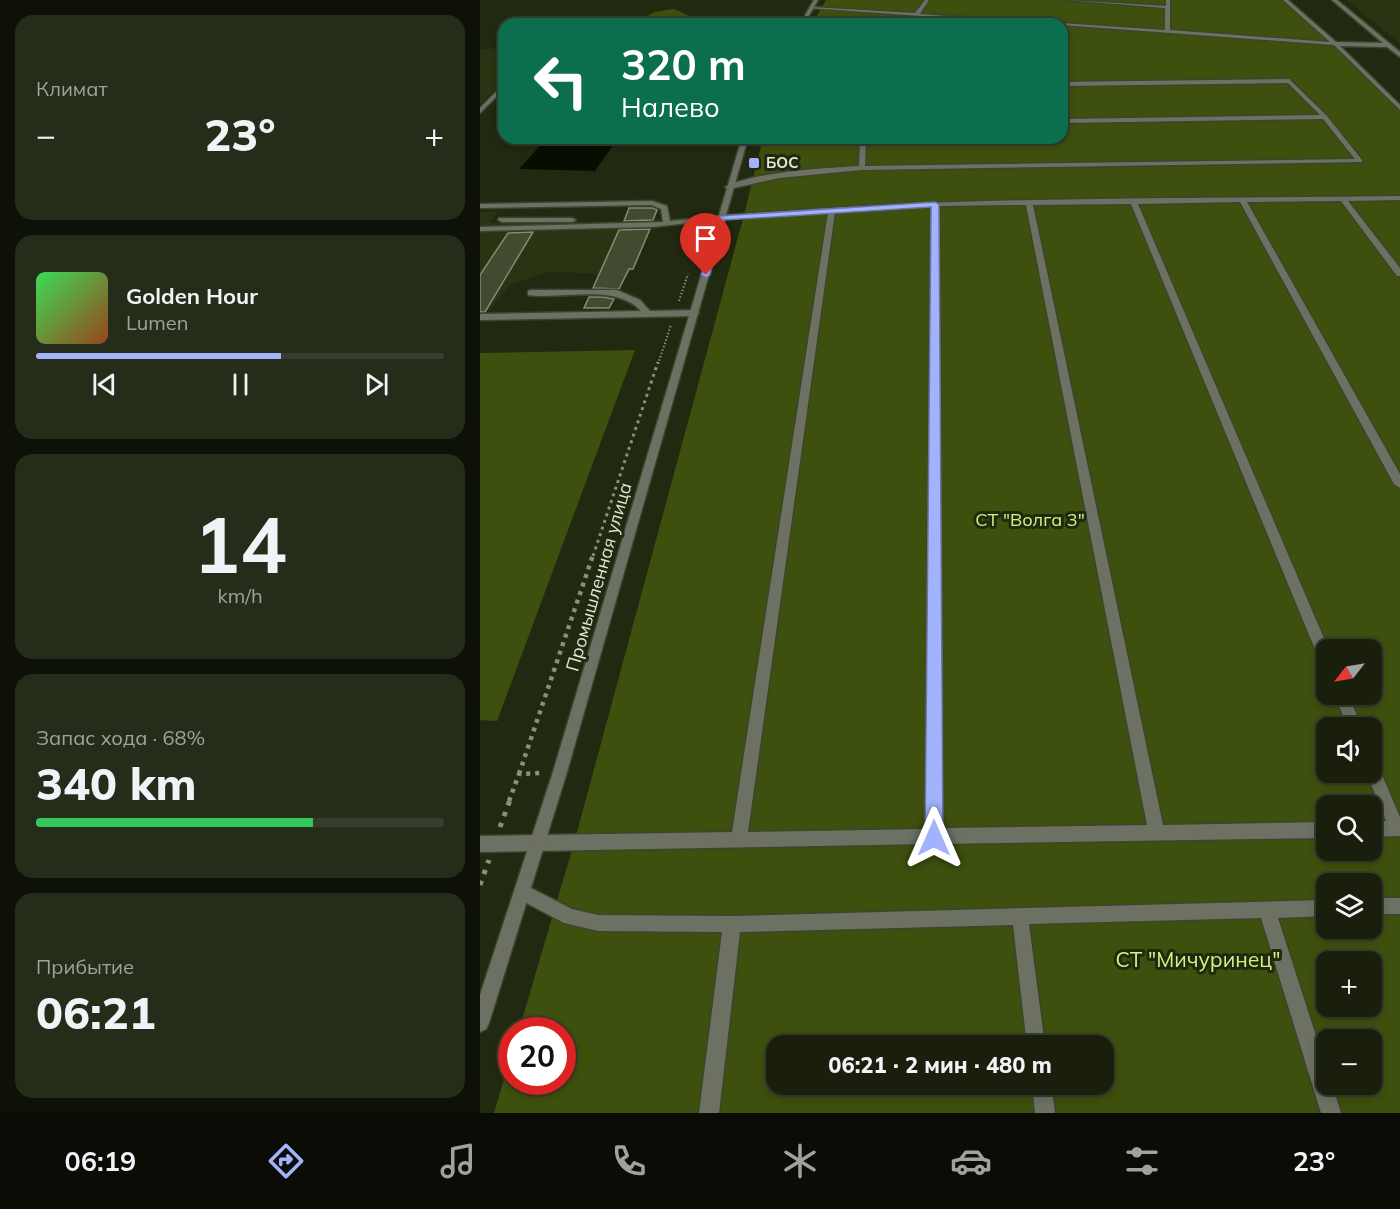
<!DOCTYPE html>
<html lang="ru">
<head>
<meta charset="utf-8">
<style>
  body { margin:0; font-family:Mulish,sans-serif; background:#262c1a; color:#f1f3f6; height:100vh; display:flex; flex-direction:column; font-size:22px; white-space:nowrap }
  * { box-sizing:border-box; margin:0 }
  p { font-size:20px; color:#9fa29d }
  .icon { flex:none; width:33px; height:33px; fill:none; stroke:currentColor; stroke-width:2; stroke-linecap:round; stroke-linejoin:round }
  .map { position:relative; flex:1; overflow:hidden }
  .sheet { display:flex; flex-direction:column; gap:15px; padding:15px; background:#0e1107; width:480px }
  .sheet>* { flex:none }
  .guide { position:absolute; left:18px; top:18px; width:570px; height:126px; border-radius:18px; box-shadow:0 3px 9px #0003,0 0 0 2px #373d2d; background:#0b6e4f; color:#fff; overflow:hidden }
  .needle { width:39px; rotate:239deg }
  .buttons { position:absolute; left:836px; top:639px; display:grid; gap:12px }
  .buttons a { display:grid; place-items:center; width:66px; height:66px; border-radius:12px; background:#191f0c; box-shadow:0 3px 9px #0003,0 0 0 2px #373d2d; font-size:30px }
  .speed { position:absolute; left:18px; top:1017px; display:flex; gap:12px; font-size:30px; font-weight:700; text-align:center }
  .speed>* { display:grid; place-content:center; width:78px; height:78px; border-radius:50%; background:#191f0c; box-shadow:0 3px 9px #0003,0 0 0 2px #373d2d; line-height:1 }
  .speed .limit { border:9px solid #d22; background:#fff; color:#111 }
  .pin { position:absolute; display:grid; place-items:center; width:51px; height:51px; color:#fff; margin:-62px -26px; border-radius:50% 50% 50% 0; rotate:-45deg; box-shadow:0 0 6px #0007 }
  .pin .icon { rotate:45deg }
  .me { position:absolute; width:66px; margin:-33px; rotate:0deg; stroke-linejoin:round; filter:drop-shadow(0 0 4px #0008) }
  .turn { display:flex; align-items:center; gap:21px; height:126px; padding:0 24px; font-size:27px }
  .turn .icon { width:78px; height:78px; stroke-width:2.5 }
  .turn b { display:block; font-size:42px; line-height:51px }
  .big { font-size:45px; font-weight:800; line-height:1.1 }
  .sheet .tile { flex:1; display:flex; flex-direction:column; justify-content:center; gap:9px; min-width:0; padding:0 21px; border-radius:18px; background:#262c1a }
  .sheet .dial { align-items:center; gap:0 }
  .dial b { font-size:78px; line-height:1 }
  .song { display:flex; align-items:center; gap:18px }
  .cover { width:72px; height:72px; border-radius:9px; background:linear-gradient(135deg,hsl(130 70% 55%),hsl(20 70% 35%)) }
  .played { height:6px; border-radius:3px; background:linear-gradient(90deg,#a2b2fd 60%,#373d2d 60%) }
  .keys { display:flex; justify-content:space-around; direction:ltr }
  .heat { display:flex; justify-content:space-between; align-items:center; font-size:33px; direction:ltr }
  .charge { height:9px; border-radius:4px; background:linear-gradient(90deg,#34c759 68%,#373d2d 0) }
  .trip { position:absolute; left:286px; top:1035px; width:348px; height:60px; border-radius:18px; background:#191f0c; box-shadow:0 3px 9px #0003,0 0 0 2px #373d2d; font-weight:800; line-height:60px; text-align:center }
  .tabs { display:flex; height:96px; justify-content:space-around; align-items:center; background:#0a0c05; color:#9fa29d }
  .tabs .icon { width:42px; height:42px }
  .tabs .selected { color:#a2b2fd }
  .tabs b { font-size:27px; color:#f1f3f6 }
  main { display:flex; flex:1; min-height:0 }
  .map>svg:first-child { display:block }
</style>
</head>
<body>
<main>
<section class="sheet">
<div class="tile"><p>Климат</p>
<div class="heat"><a>−</a><b class="big">23°</b><a>+</a></div>
</div>
<div class="tile">
<div class="song"><i class="cover"></i><div><b>Golden Hour</b><p>Lumen</p></div></div>
<div class="played"></div>
<div class="keys"><svg class="icon" aria-label="previous" viewBox="0 0 24 24"><path d="M18 5L8 12l10 7zM5 5v14"/></svg><svg class="icon" aria-label="pause" viewBox="0 0 24 24"><path d="M8 5v14M16 5v14"/></svg><svg class="icon" aria-label="next" viewBox="0 0 24 24"><path d="M6 5l10 7-10 7zM19 5v14"/></svg></div>
</div>
<div class="tile dial"><b>14</b><p>km/h</p></div>
<div class="tile"><p>Запас хода · 68%</p><b class="big">340 km</b><div class="charge"></div></div>
<div class="tile"><p>Прибытие</p><b class="big">06:21</b></div>
</section>
<div class="map">
<svg width="920" height="1113" viewBox="0 0 920 1113">
  <rect width="100%" height="100%" fill="#212910"/>
  <g fill="#293413">
    <path d="M866 0H920V43Z"/>
    <path d="M24 48V80L0 105V49Z"/>
    <path d="M17 211 10 223 174 221 153 269 143 281 106 273 69 272 31 284 9 311H0V212Z"/>
  </g>
  <g fill="#3e500d" fill-rule="evenodd">
    <path d="M346 0H805L855 44 920 108V1113H14L31 1055 32 1082H82V1030H39L94 843 264 215 283 138H582V24H332ZM846 650H891V694H846ZM846 728H891V772H846ZM846 806H891V850H846ZM846 884H891V928H846ZM846 962H891V1006H846ZM846 1040H891V1084H846ZM297 1046H624V1084H297Z"/>
    <path d="M194 9 214 18 216 24H155L174 12Z"/>
    <path d="M155 350 17 721 0 720V353Z"/>
  </g>
  <path fill="#070e00" d="M67 138H138L115 171 39 169Z"/>
  <g fill="#424b30" stroke="#838d70" stroke-width="1.5">
    <path d="M149 208H173L177 210 173 220 144 221Z"/>
    <path d="M170 229 153 269H149L139 289 113 288 139 230Z"/>
    <path d="M53 232 5 312H0V275L28 233Z"/>
    <path d="M109 297H123L134 299 129 308H104Z"/>
  </g>
  <g fill="none" stroke-linecap="round" stroke-linejoin="round">
    <defs>
      <g id="lane">
        <path d="M445 0H449L440 14 577 24H553L329 8 331 7 435 13Z"/>
        <path d="M586 0 686 6V0H690V30L850 42 803 0H808L856 42 903 43 852 0H857L920 52V57L907 47 860 46 920 105V110L854 45 582 25 580 23 685 30V8Z"/>
        <path d="M809 79 847 116 882 160V162L382 170 299 178 249 189 245 187C272 172 346 168 379 166L380 138H386L385 166 875 159 843 119 582 123V119L840 115 808 83 582 86V82Z"/>
        <path d="M24 84V89L0 113V108Z"/>
        <path d="M920 196V200L868 201 920 268V276H917L861 201 767 202 920 474V488L914 484 760 202 658 204 849 650H846V665L841 663 839 659 651 204 553 205 683 825 846 822V838L458 844 454 846 450 844 0 852V836L252 832 348 212 264 217 172 227 0 231V227L183 222 181 209 171 205 0 208V204L172 201 187 206 190 221C432 195 677 199 920 196ZM546 205 667 825 462 828 459 206ZM451 206 446 829 268 832 355 212Z"/>
        <path d="M19 218H92L96 220 92 222H22L18 220Z"/>
        <path d="M51 290H137L160 300 170 311 215 310 219 313 215 316 0 320V314L161 311C135 283 83 300 48 295V291Z"/>
        <path d="M854 694H868L882 728H868Z"/>
        <path d="M891 759 896 761 920 817V836L891 837V821H906L886 772H891Z"/>
        <path d="M43 884 92 909 118 915 252 916 846 900V916L798 918 846 1067V1084H852L861 1113H841L781 918 549 924 565 1046H547L533 925 260 932 239 1113H219L242 932 118 931 84 923 37 898 35 892 37 886Z"/>
        <rect x="891" y="898" width="29" height="16"/>
        <path d="M552 1084H571L575 1113H555Z"/>
      </g>
      <g id="street">
        <path d="M334 0H338L324 24H320Z"/>
        <path d="M262 138H268L87 772 9 1023 6 1029 0 1032V995L73 772Z"/>
      </g>
    </defs>
    <use href="#lane" stroke="#3c442c" stroke-width="3"/>
    <use href="#street" stroke="#3c442c" stroke-width="3"/>
    <g stroke="#89907c" stroke-width="2" stroke-dasharray="1.5 2" stroke-linecap="butt">
      <path d="M273 169 276 158"/>
      <path d="M199 301 208 274"/>
      <path d="M178 364 191 325"/>
    </g>
    <path stroke="#89907c" stroke-width="3" stroke-dasharray="3 4" stroke-linecap="butt" d="M113 556 178 362"/>
    <g stroke="#89907c" stroke-width="4.5" stroke-dasharray="4 5" stroke-linecap="butt">
      <path d="M39 774 113 555"/>
      <path d="M29 801 39 774 62 773"/>
    </g>
    <g stroke="#89907c" stroke-width="5" stroke-dasharray="4.5 7" stroke-linecap="butt">
      <path d="M20 827 30 800"/>
      <path d="M0 885 9 860"/>
    </g>
    <use href="#lane" fill="#6c7164" fill-rule="evenodd"/>
    <use href="#street" fill="#6c7164" fill-rule="evenodd"/>
  </g>
  <path fill="#a2b2fd" stroke="#6974a4" stroke-width="1.5" d="M455 202 459 204 463 838 461 844 454 847 448 844 445 838 451 207 245 220 230 275 226 278 221 275 238 216Z"/>
  <rect fill="#a2b2fd" stroke="#212910" stroke-width="2" x="268" y="157" width="12" height="12" rx="3"/>
  <g text-anchor="middle" stroke-width="6" stroke-linejoin="round" paint-order="stroke">
    <g font-size="15" font-weight="bold" fill="#e2e8d8" stroke="#212910" text-anchor="start">
      <text x="286" y="168">БОС</text>
    </g>
    <g font-size="18" fill="#cff57e" stroke="#212910">
      <text x="550" y="526">СТ "Волга 3"</text>
    </g>
    <g font-size="18" fill="#e2e8d8" stroke="#212910">
      <text transform="translate(119 577) rotate(-74)" y="6">Промышленная улица</text>
    </g>
    <g font-size="21" fill="#cff57e" stroke="#212910">
      <text x="718" y="967">СТ "Мичуринец"</text>
    </g>
  </g>
</svg>
<div class="buttons">
<a><svg class="needle" viewBox="-14 -14 28 28"><path d="M0-13l5 13h-10z" fill="#e53935"/><path d="M0 13l5-13h-10z" fill="#9fa29d"/></svg></a>
<a><svg class="icon" aria-label="sound" viewBox="0 0 24 24"><path d="M4 9h4l5-4v14l-5-4H4zM17 9q2 3 0 6"/></svg></a>
<a><svg class="icon" aria-label="search" viewBox="0 0 24 24"><circle cx="10" cy="10" r="6"/><path d="M15 15l6 6"/></svg></a>
<a><svg class="icon" aria-label="layers" viewBox="0 0 24 24"><path d="M12 4l9 5-9 5-9-5zM3 14l9 5 9-5"/></svg></a>
<a>+</a>
<a>−</a>
</div>
<div class="speed"><div class="limit">20</div></div>
<div class="pin" style="left:226px;top:275px;background:#d93025"><svg class="icon" aria-label="arrive" viewBox="0 0 24 24"><path d="M6 21V4h12l-3 4 3 4H6"/></svg></div>
<svg class="me" style="left:454px;top:838px" viewBox="-20 -20 40 40"><path d="M0-17L14 15 0 8-14 15z" fill="#a2b2fd" stroke="#fff" stroke-width="4"/></svg>
<div class="trip">06:21 · 2 мин · 480 m</div>
<div class="guide">
<div class="turn"><svg class="icon" aria-label="left" viewBox="0 0 24 24"><path d="M17 20v-9H6M10 6l-5 5 5 5"/></svg><div><b>320 m</b>Налево</div></div>
</div>
</div>
</main>
<nav class="tabs">
<b>06:19</b>
<svg class="icon selected" aria-label="directions" viewBox="0 0 24 24"><path d="M12 3l9 9-9 9-9-9zM9 14v-3h6M13 9l2 2-2 2"/></svg>
<svg class="icon" aria-label="music" viewBox="0 0 24 24"><path d="M9 18V5l10-2v13"/><circle cx="6" cy="18" r="3"/><circle cx="16" cy="16" r="3"/></svg>
<svg class="icon" aria-label="phone" viewBox="0 0 24 24"><path d="M5 4h4l2 5-3 2q2 4 5 5l2-3 5 2v4C11 20 4 13 5 4z"/></svg>
<svg class="icon" aria-label="climate" viewBox="0 0 24 24"><path d="M12 3v18M4 7l16 10M4 17L20 7"/></svg>
<svg class="icon" aria-label="car" viewBox="0 0 24 24"><path d="M5 17H2v-5l4-1 3-4h7l3 4 3 1v5h-3M9 17h6M6 11h13"/><circle cx="7" cy="17" r="2"/><circle cx="17" cy="17" r="2"/></svg>
<svg class="icon" aria-label="filters" viewBox="0 0 24 24"><path d="M4 7h16M4 17h16"/><circle cx="9" cy="7" r="2"/><circle cx="15" cy="17" r="2"/></svg>
<b>23°</b>
</nav>
</body>
</html>
